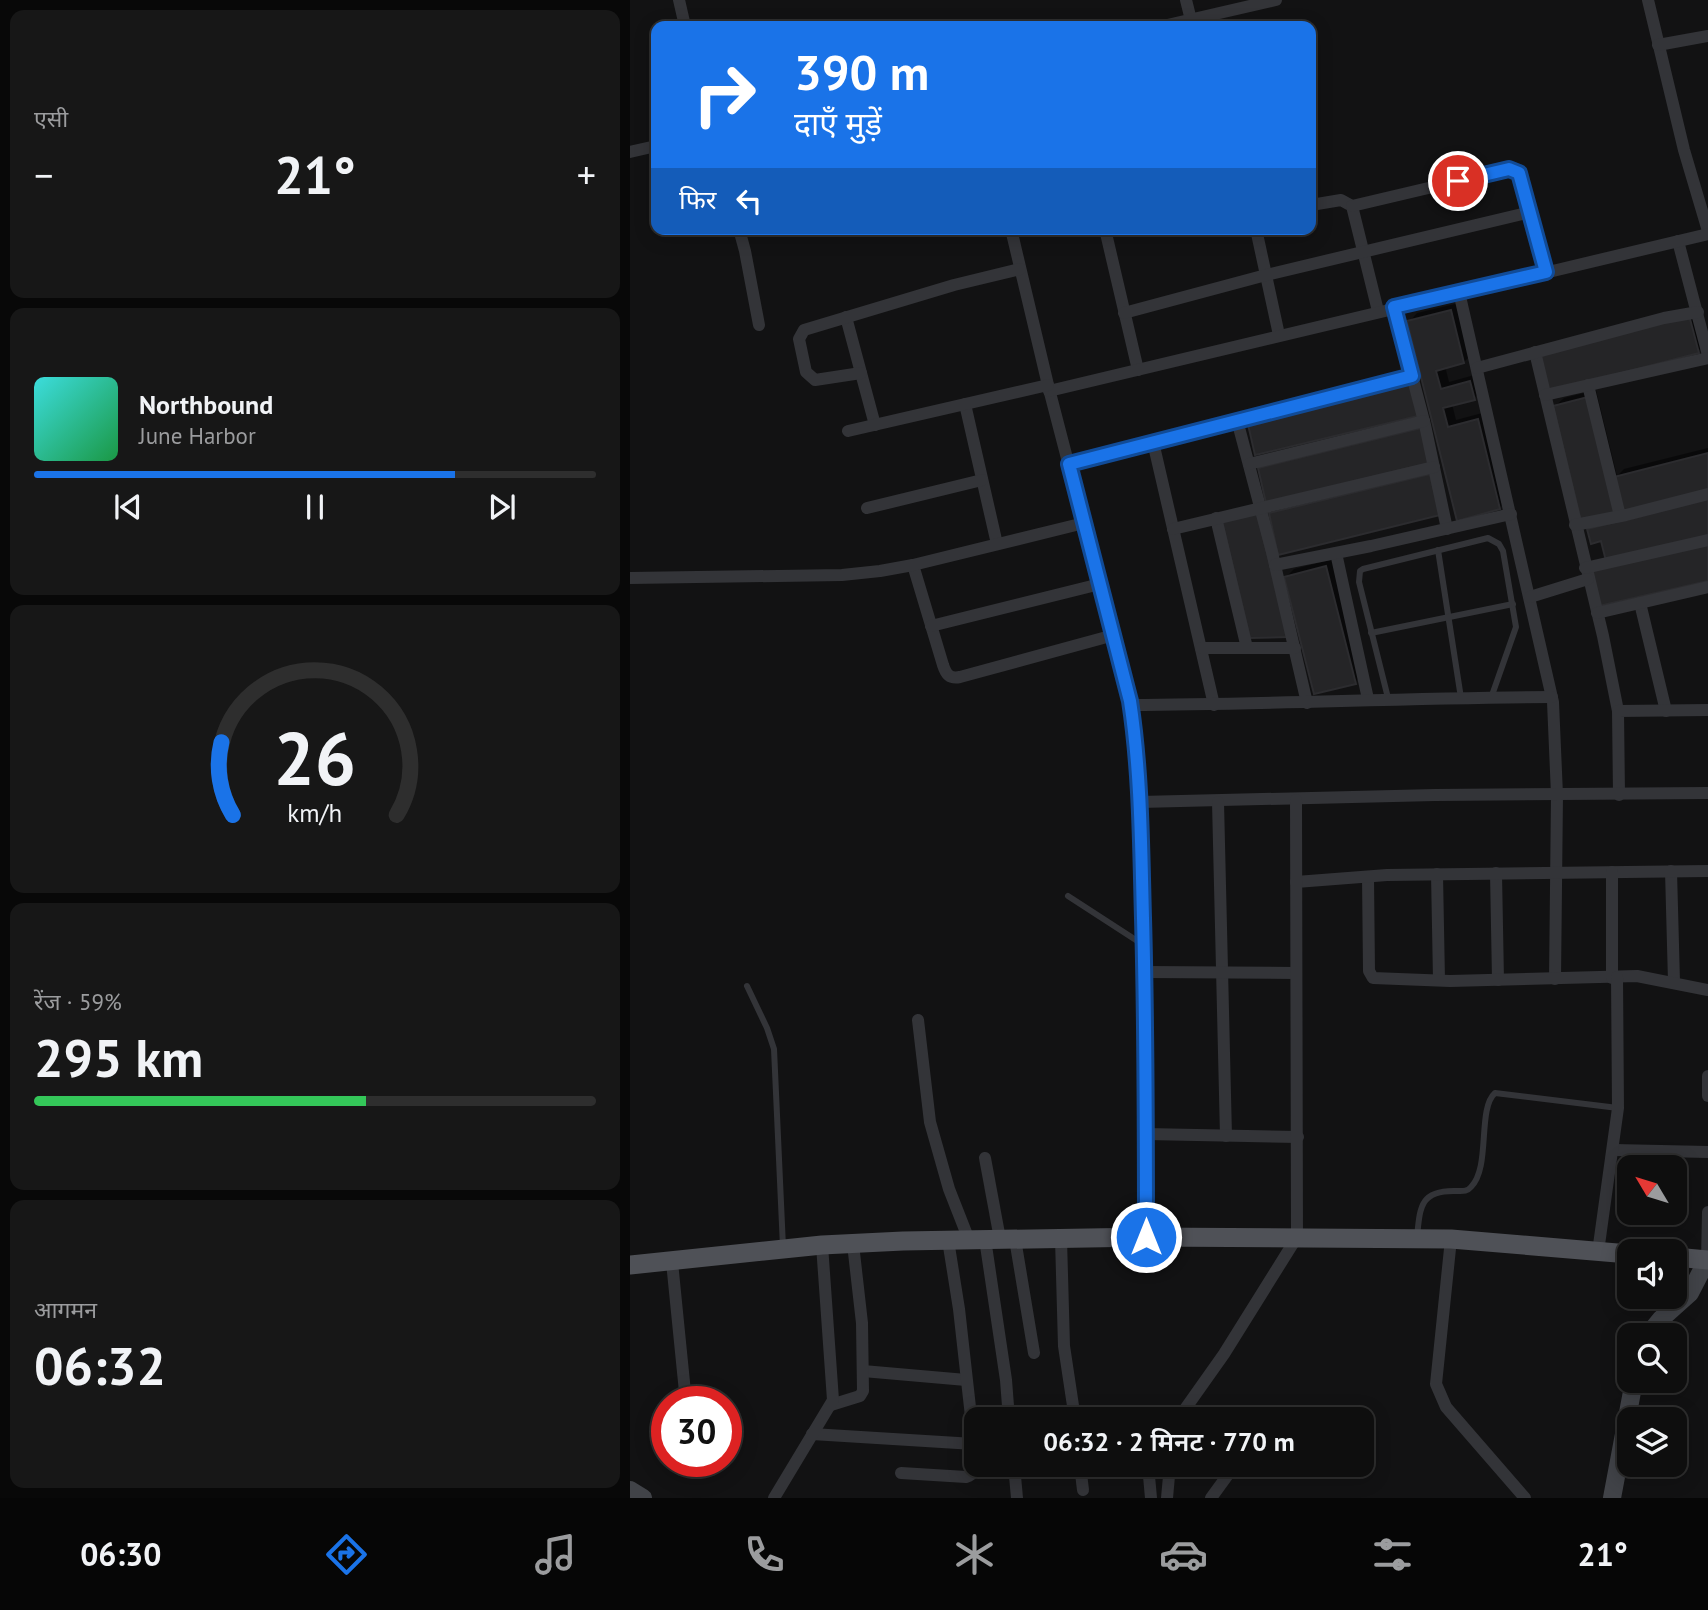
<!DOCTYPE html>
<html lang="hi">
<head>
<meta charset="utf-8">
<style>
  body { margin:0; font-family:"PT Sans","Noto Sans Devanagari",sans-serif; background:#171717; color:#f1f3f6; height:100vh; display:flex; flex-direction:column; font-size:26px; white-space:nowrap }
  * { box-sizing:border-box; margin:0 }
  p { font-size:23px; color:#9b9c9e }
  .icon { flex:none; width:38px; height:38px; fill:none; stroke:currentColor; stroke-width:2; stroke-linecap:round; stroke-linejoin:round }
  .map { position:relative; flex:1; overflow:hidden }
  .sheet { display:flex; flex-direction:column; gap:10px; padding:10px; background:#080808; width:630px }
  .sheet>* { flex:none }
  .banner { position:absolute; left:21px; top:21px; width:665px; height:214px; border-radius:14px; box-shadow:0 4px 18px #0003,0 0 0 2px #2e2e2e; background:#1a73e8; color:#fff; overflow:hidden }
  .needle { width:46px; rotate:308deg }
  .tools { position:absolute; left:987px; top:1155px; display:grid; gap:14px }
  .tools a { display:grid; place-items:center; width:70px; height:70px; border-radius:14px; background:#0e0e0e; box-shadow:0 4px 18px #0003,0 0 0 2px #2e2e2e; font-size:35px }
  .speed { position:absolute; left:21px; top:1386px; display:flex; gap:14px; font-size:35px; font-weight:700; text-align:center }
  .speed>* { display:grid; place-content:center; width:91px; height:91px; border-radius:50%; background:#0e0e0e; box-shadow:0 4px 18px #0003,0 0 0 2px #2e2e2e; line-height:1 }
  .speed .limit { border:10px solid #d22; background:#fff; color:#111 }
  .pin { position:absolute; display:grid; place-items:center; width:60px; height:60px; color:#fff; margin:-30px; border:4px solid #fff; border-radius:50%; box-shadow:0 2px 7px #0007 }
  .me { position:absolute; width:77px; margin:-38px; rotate:0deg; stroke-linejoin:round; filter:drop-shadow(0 0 5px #0008) }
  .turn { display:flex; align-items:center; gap:24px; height:147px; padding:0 28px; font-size:32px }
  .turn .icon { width:91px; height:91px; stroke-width:2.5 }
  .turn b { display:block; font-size:49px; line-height:60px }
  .then { display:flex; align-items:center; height:66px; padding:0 28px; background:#0003; gap:14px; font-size:26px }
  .big { font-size:52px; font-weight:600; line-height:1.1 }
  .sheet .widget { flex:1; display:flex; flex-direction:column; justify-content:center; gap:10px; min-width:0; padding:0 24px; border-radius:14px; background:#171717 }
  .sheet .dial { align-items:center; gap:0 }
  .dial svg { height:182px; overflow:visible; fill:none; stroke:#2e2e2e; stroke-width:7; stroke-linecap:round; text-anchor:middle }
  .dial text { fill:#f1f3f6; stroke:none }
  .song { display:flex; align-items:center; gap:21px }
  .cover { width:84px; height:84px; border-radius:10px; background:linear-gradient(135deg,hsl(180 70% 55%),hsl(140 70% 35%)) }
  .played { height:7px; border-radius:4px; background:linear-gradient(90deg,#1a73e8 75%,#2e2e2e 75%) }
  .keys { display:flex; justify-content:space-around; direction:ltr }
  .heat { display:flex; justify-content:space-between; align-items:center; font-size:38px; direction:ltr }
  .charge { height:10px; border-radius:5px; background:linear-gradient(90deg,#34c759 59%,#2e2e2e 0) }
  .trip { position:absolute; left:334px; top:1407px; width:410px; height:70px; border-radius:14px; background:#0e0e0e; box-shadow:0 4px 18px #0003,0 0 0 2px #2e2e2e; font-weight:600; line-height:70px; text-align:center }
  .tabs { display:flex; height:112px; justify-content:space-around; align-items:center; background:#060606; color:#9b9c9e }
  .tabs .icon { width:49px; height:49px }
  .tabs .active { color:#1a73e8 }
  .tabs b { font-size:32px; color:#f1f3f6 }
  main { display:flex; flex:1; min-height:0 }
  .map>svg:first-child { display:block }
</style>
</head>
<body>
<main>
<section class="sheet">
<div class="widget"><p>एसी</p>
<div class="heat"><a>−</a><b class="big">21°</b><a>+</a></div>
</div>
<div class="widget">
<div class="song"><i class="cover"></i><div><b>Northbound</b><p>June Harbor</p></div></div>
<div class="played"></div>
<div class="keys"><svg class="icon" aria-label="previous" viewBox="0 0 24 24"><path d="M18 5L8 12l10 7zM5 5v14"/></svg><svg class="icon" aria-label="pause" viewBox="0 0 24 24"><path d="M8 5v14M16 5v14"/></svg><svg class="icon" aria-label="next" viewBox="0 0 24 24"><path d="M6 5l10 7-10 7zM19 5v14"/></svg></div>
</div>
<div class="widget dial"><svg viewBox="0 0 100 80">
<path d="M14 69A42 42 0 1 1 86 69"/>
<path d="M14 69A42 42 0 0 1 9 37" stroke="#1a73e8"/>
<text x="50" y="56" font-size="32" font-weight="700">26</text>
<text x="50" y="72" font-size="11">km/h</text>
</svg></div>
<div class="widget"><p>रेंज · 59%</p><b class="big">295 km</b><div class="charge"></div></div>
<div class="widget"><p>आगमन</p><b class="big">06:32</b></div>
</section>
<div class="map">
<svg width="1078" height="1498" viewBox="0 0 1078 1498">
  <rect width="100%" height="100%" fill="#121213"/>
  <g fill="#0007">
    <path d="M829 303 842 354 834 362 815 366 819 382 848 374 852 390 844 398 822 404 826 420 856 412 878 500 869 508 828 519 779 322 787 313Z"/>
    <path d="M1067 308 1076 343 1068 351 919 390Z"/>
    <path d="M966 390 987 476 994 469 1078 448V579L978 561 925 406 934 398Z"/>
    <path d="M808 467 647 553 653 580 664 569 704 559 733 674 725 682 660 592 656 593 640 528 644 527 640 514 649 505Z"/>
  </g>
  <g fill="#252527" stroke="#2c2c2f" stroke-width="2">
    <path d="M821 310 834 363 806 371 811 389 840 381 845 400 813 408 818 427 848 419 870 509 827 521 777 321Z"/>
    <path d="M1059 315 1069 353 918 392 908 354Z"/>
    <path d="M780 381 788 416 625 455 617 420Z"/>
    <path d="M958 397 986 513 951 521 923 406Z"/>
    <path d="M791 428 799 463 636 503 628 468Z"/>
    <path d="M1078 453V493L993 514 984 477Z"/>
    <path d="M800 474 810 515 648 555 639 513Z"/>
    <path d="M1078 499V537L976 561 971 541 961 544 957 529Z"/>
    <path d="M626 509 658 637 620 638 591 517Z"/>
    <path d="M1078 543V581L969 606 961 570Z"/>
    <path d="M696 566 726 684 684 694 654 577Z"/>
  </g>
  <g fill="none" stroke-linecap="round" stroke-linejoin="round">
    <g stroke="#333438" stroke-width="6">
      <path d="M808 550 831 698"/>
      <path d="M741 633 883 604"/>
      <path d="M758 698 729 582 730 571 733 569 858 538 869 544 873 551 886 627 861 698"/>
      <path d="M438 896 512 944"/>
      <path d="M117 986 137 1028 144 1049 153 1247"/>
      <path d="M787 1237C790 1207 790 1190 826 1191 832 1191 837 1192 841 1187 861 1167 847 1109 865 1093L988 1108"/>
    </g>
    <g stroke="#333438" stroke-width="12">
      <path d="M49 0 55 26"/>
      <path d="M556 0 561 20"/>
      <path d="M1018 0 1054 150 1078 231"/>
      <path d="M533 26 646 0"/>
      <path d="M1028 45 1078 36"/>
      <path d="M0 152 26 146"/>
      <path d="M681 205 711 200 722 206 748 311"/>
      <path d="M722 206 879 169 885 170 891 175 916 272"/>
      <path d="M109 229 115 251 129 325"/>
      <path d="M381 229 418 385 501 705 510 802 516 1037V1237"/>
      <path d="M475 229 508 370"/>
      <path d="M626 229 649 335"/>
      <path d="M1048 241 1078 355"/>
      <path d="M829 292 923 702 927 795 925 979"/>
      <path d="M764 307 795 425 817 529"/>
      <path d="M494 313 636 275 901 212"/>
      <path d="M216 317 245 425"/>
      <path d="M905 352 973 636 988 711"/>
      <path d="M847 368 1034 318 1068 312"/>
      <path d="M231 373 185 380 176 372 169 339 174 330 324 285 390 269"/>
      <path d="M958 385 990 516"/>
      <path d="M419 391 1078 234"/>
      <path d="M915 395 1078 358"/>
      <path d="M335 404 367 544"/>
      <path d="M607 420 642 552 677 703"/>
      <path d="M218 431 418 385"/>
      <path d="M523 442 584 705"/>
      <path d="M439 464 782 376"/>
      <path d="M619 464 794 421"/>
      <path d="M237 508 352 480"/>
      <path d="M586 518 617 648"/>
      <path d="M945 525 996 515 1078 494"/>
      <path d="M543 529 804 467"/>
      <path d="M706 553 738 699"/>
      <path d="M283 565 313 665C316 674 319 679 330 677L484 635"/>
      <path d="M645 565 741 546 881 514"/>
      <path d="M955 568 1078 540"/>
      <path d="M0 578 212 575 250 571 283 565 454 523"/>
      <path d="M900 597 958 579"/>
      <path d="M1010 603 1036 711"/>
      <path d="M967 613 1078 587"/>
      <path d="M301 626 470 584"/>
      <path d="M571 648H665"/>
      <path d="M501 705C641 704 782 698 922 697"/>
      <path d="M989 795 988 711 1078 710"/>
      <path d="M510 802 805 795 1078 793"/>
      <path d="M588 802 596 1136"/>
      <path d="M1041 871 1044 982"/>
      <path d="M866 873 868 980"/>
      <path d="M807 874 809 980"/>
      <path d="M738 877 739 971 743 978 820 981 1007 976 1078 990"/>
      <path d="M666 882 757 875 1078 871"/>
      <path d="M514 972 666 973"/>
      <path d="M982 978V872"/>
      <path d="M288 1020 300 1122 319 1189 339 1240"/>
      <path d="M1078 1076V1096"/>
      <path d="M516 1134 668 1137"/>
      <path d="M984 1150 1078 1152"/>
      <path d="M355 1158 370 1239"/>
      <path d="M355 1239 376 1380 379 1419"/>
      <path d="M385 1239 404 1353"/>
      <path d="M431 1239 434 1346 445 1419"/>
      <path d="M821 1239 806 1384 816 1407 895 1498"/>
      <path d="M968 1252 988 1108 987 977"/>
      <path d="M1077 1260 1078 1212"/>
      <path d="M42 1262 56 1402"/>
      <path d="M233 1371 336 1380"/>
      <path d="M201 1405 230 1396 233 1391 232 1323 223 1244"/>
      <path d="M548 1419 594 1354 667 1237 666 800"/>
      <path d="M182 1434 344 1444"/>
      <path d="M384 1465 387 1498"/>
      <path d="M450 1465 453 1490"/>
      <path d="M518 1465 521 1498"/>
      <path d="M271 1473 336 1477C345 1474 345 1470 346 1461L329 1309 318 1240"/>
      <path d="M144 1498 203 1400 192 1245"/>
      <path d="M537 1498 540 1465"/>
      <path d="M581 1498 605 1465"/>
    </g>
    <g stroke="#414348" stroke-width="18">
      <path d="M1018 1335 1031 1319 1060 1293 1077 1260"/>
      <path d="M0 1490 13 1498"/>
      <path d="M982 1498 1004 1381"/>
    </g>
    <g stroke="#4f5157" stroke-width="19">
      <path d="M1045 1257 1078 1260"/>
      <path d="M0 1265 192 1245 273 1241 516 1237 821 1239 999 1254"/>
    </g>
  </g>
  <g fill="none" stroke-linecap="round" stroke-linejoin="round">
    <defs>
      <path id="route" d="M516 1237C516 1131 516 1025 513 918 511 846 511 773 500 701L439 464 782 376 764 307 916 272 889 173 879 169 828 181"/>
    </defs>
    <use href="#route" stroke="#114b97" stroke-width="18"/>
    <use href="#route" stroke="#1a73e8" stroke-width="12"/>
  </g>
</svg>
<div class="tools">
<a><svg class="needle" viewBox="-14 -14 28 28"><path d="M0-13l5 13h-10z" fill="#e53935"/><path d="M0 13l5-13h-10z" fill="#9b9c9e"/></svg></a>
<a><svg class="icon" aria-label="sound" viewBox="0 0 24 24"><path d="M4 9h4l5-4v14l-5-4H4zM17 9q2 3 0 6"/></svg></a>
<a><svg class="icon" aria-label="search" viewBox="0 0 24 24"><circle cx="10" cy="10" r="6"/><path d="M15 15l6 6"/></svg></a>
<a><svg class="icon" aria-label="layers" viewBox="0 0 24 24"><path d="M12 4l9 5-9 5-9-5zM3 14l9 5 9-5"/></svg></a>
</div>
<div class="speed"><div class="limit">30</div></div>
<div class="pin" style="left:828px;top:181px;background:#d93025"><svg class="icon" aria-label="arrive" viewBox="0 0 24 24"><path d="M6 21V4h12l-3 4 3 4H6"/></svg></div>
<svg class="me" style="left:516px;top:1237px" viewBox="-20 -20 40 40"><circle r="17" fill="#1a73e8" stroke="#fff" stroke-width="3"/><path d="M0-11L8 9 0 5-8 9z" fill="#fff"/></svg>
<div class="trip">06:32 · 2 मिनट · 770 m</div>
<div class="banner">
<div class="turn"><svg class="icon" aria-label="right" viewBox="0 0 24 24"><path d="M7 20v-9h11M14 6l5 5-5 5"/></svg><div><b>390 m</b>दाएँ मुड़ें</div></div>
<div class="then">फिर<svg class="icon" aria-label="left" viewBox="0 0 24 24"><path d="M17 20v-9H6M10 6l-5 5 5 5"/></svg></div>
</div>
</div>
</main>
<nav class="tabs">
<b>06:30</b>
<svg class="icon active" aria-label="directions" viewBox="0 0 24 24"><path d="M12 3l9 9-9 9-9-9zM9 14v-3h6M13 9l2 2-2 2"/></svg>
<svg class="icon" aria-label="music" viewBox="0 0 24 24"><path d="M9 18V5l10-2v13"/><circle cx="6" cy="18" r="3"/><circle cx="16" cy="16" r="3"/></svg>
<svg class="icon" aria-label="phone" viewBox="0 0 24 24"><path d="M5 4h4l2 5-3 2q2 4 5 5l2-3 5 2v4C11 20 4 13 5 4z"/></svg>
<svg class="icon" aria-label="climate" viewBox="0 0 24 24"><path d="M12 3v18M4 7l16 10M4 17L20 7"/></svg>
<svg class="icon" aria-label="car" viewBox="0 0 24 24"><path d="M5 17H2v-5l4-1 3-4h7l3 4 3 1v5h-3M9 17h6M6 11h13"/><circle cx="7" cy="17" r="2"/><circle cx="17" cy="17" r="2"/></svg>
<svg class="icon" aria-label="filters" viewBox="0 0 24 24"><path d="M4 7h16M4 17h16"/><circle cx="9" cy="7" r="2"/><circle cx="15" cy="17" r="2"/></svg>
<b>21°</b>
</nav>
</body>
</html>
